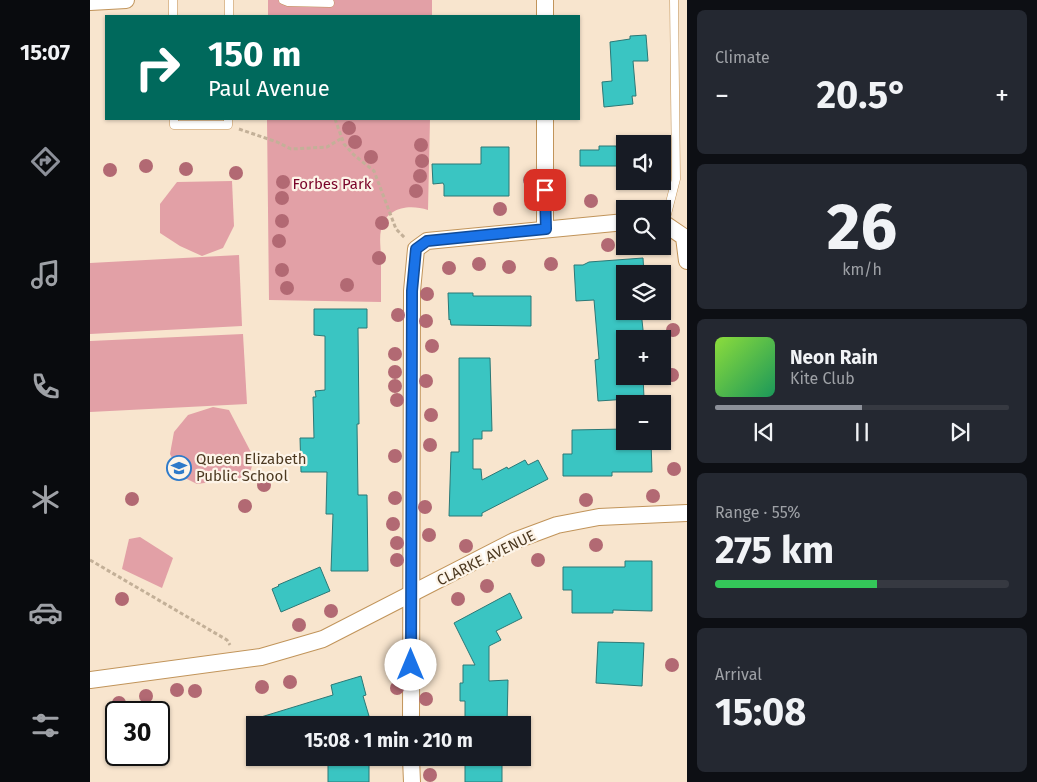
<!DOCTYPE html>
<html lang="en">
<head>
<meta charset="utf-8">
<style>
  body { margin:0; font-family:"Fira Sans",sans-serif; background:#242831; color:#f1f3f6; height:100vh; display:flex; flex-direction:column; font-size:19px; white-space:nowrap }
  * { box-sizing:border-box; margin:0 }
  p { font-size:16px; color:#9ea1a6 }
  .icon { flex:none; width:28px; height:28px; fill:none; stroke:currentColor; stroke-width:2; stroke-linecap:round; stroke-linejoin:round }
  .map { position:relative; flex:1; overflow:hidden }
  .sheet { display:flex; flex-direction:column; gap:10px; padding:10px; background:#0d0f14; width:350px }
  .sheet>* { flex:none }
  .top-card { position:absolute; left:15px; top:15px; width:475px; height:105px; border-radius:0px; box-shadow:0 1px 4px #0004; background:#00695c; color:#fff; overflow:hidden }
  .tools { position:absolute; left:526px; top:135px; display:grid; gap:10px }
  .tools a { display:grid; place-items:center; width:55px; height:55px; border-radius:0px; background:#171b24; box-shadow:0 1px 4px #0004; font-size:25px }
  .speed { position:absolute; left:15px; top:701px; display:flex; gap:10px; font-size:25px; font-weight:700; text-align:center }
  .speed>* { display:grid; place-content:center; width:65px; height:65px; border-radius:50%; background:#171b24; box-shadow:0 1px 4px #0004; line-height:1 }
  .speed .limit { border:2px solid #111; border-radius:8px; background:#fff; color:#111 }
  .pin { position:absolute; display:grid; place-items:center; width:42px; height:42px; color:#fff; margin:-21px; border-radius:10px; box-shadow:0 2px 8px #0006 }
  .me { position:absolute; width:55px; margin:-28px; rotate:0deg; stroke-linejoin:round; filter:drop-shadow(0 0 4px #0008) }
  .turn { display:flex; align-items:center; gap:18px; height:105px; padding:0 20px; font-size:22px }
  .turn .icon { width:65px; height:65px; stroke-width:2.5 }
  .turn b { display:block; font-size:35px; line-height:42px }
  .big { font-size:38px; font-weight:700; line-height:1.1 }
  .sheet .widget { flex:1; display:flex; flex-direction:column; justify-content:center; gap:8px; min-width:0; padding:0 18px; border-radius:8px; background:#242831 }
  .sheet .dial { align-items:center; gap:0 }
  .dial b { font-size:65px; line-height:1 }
  .song { display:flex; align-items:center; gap:15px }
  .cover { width:60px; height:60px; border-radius:8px; background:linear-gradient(135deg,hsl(90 70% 55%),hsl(150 70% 35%)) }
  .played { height:5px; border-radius:2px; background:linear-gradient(90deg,#8c9099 50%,#363941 50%) }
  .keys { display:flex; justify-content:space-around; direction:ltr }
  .heat { display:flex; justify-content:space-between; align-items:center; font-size:28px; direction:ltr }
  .charge { height:8px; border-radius:4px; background:linear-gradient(90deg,#34c759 55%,#363941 0) }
  .trip { position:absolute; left:156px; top:716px; width:285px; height:50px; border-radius:0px; background:#171b24; box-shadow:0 1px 4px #0004; font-weight:700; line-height:50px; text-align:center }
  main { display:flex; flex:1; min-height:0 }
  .tabs { display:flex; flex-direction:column; width:90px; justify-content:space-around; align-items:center; background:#090b0e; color:#9ea1a6 }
  .tabs .icon { width:35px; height:35px }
  .tabs .on { color:#8c9099 }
  .tabs b { font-size:22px; color:#f1f3f6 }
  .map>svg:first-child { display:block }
</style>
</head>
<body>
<main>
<nav class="tabs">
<b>15:07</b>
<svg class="icon on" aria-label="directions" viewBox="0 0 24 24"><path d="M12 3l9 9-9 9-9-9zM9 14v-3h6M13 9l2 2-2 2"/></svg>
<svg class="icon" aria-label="music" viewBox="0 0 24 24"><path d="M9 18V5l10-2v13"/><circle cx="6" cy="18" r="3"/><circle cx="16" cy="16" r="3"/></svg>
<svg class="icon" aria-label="phone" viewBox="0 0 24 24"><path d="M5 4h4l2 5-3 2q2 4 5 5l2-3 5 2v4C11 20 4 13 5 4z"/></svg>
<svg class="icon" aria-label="climate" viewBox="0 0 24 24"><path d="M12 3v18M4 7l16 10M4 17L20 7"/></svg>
<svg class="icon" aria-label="car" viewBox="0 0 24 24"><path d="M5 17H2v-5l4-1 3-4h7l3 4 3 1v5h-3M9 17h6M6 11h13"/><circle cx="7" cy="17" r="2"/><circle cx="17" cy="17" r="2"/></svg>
<svg class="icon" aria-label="filters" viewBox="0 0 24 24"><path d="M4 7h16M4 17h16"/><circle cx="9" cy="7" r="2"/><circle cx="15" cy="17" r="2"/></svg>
</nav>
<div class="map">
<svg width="597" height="782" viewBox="0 0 597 782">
  <rect width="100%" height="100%" fill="#f8e5ce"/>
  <g fill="#e2a0a6">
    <rect x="178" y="0" width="164" height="16"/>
    <path d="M177 119H340L338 210C319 204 296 207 291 230 289 239 291 249 291 258 291 273 291 287 291 302L179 300Z"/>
    <path d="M142 181 144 226 133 248 112 256 90 246 70 233V204L87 182Z"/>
    <path d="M149 255 152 326 0 334V263Z"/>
    <path d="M153 334 157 404 0 412V341Z"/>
    <path d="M123 407 139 410 164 458 159 477 107 484 91 476 80 454 84 432 98 415Z"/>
    <path d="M50 537 83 558 72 588 32 569 39 539Z"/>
  </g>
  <g fill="#3ac5c2" stroke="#2b7876">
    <path d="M556 35 558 61H543L546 96H542L543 104 514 107 512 82 522 81 520 42 540 39V36Z"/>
    <path d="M509 146H526L527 150H535V166H490V150H509Z"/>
    <path d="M391 147H419V196H354V185L353 183 343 184 342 164H391Z"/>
    <path d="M553 258 554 274H535V311H551L554 339H535V376H553L554 398 508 401 505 360 509 359 504 300 486 301 484 265H493L499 262Z"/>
    <path d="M358 293H383V296H441V326L361 325 360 319 359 320Z"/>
    <path d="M224 309H277V328H268L269 424H267L268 495H277L278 571H241L243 514H236L237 472H211L210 438H224L223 397H226L225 391 235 390V336L224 335Z"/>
    <path d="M369 358H400L402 431H392V439H383V469H391L392 480 417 467 418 469 435 460 438 465 448 460 458 479 392 513V516H359L361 452H369Z"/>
    <path d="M535 429V441H561L562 472H522V476H473V454H482V430Z"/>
    <path d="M535 561H562V611L523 610V613H482V590H473V567H535Z"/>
    <path d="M230 567 240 591 191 612 182 589 189 586 188 585Z"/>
    <path d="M420 593 432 618 406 631 411 640 399 646V681L418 680 417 725H375V701H370V683H373V665H385L364 623Z"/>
    <path d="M508 642 554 643 552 686 506 683Z"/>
    <path d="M271 676 276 695 273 696 279 716 269 719 270 725H158V721L243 695 241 685Z"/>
    <rect x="375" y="758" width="37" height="24"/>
    <rect x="238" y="763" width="41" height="19"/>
  </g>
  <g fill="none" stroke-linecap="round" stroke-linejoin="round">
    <defs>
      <g id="lane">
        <path d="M83 0V16"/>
        <path d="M193 0 198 2 240 3"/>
        <path d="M139 16V0"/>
        <path d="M84 119V125H138V119"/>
        <path d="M575 222 586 179 584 0"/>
      </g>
      <g id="street">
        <path d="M455 0V16"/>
        <path d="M0 2 36 0"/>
        <path d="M455 119V229"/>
        <path d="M572 222 594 237 597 261"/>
        <path d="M0 680 171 657 233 639 424 541 467 525 509 517 597 513"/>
        <path d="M321 725 322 291 326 249 337 241 535 222"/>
        <path d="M321 758 322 782"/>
      </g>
    </defs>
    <use href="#lane" stroke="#c1945a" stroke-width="9"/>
    <use href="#street" stroke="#c1945a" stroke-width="18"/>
    <g stroke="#c3b098" stroke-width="3" stroke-dasharray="4 2.5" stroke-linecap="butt">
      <path d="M245 119 254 144 264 155 284 171 306 229 315 238"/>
      <path d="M149 129 187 142 201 149 237 147 252 138"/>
      <path d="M0 560 137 640 140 645"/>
    </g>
    <use href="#lane" stroke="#fff" stroke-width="8"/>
    <use href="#street" stroke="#fff" stroke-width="16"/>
  </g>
  <g fill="#b26973">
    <circle cx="259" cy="128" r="7"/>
    <circle cx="265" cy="142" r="7"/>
    <circle cx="331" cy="145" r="7"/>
    <circle cx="281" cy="157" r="7"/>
    <circle cx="332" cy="161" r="7"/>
    <circle cx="56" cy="166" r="7"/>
    <circle cx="96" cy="169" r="7"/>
    <circle cx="20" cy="170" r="7"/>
    <circle cx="146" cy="173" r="7"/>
    <circle cx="330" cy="176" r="7"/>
    <circle cx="440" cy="180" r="7"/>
    <circle cx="193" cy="182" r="7"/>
    <circle cx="326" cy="191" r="7"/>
    <circle cx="192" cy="198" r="7"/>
    <circle cx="501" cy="201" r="7"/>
    <circle cx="410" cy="209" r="7"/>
    <circle cx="192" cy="221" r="7"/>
    <circle cx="292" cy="223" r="7"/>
    <circle cx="189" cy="241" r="7"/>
    <circle cx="518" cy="245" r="7"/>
    <circle cx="289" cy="258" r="7"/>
    <circle cx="389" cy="264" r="7"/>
    <circle cx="461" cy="264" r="7"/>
    <circle cx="419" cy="267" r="7"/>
    <circle cx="359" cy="268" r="7"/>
    <circle cx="192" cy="270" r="7"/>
    <circle cx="257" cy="285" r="7"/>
    <circle cx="197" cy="288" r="7"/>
    <circle cx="337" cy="294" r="7"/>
    <circle cx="308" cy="315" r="7"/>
    <circle cx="336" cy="321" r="7"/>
    <circle cx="583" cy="330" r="7"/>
    <circle cx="342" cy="346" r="7"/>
    <circle cx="305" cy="354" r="7"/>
    <circle cx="305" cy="372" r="7"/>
    <circle cx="582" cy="375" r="7"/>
    <circle cx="336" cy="381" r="7"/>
    <circle cx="305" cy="386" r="7"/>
    <circle cx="307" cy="400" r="7"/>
    <circle cx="341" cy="415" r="7"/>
    <circle cx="340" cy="445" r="7"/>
    <circle cx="305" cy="456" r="7"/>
    <circle cx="584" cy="469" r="7"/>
    <circle cx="174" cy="485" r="7"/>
    <circle cx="563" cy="496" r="7"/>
    <circle cx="305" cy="498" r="7"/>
    <circle cx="42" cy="499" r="7"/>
    <circle cx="496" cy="500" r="7"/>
    <circle cx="155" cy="506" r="7"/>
    <circle cx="335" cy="507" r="7"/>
    <circle cx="303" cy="524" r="7"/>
    <circle cx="339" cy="535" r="7"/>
    <circle cx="307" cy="543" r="7"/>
    <circle cx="506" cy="545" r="7"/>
    <circle cx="376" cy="546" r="7"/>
    <circle cx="307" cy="560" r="7"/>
    <circle cx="448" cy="560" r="7"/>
    <circle cx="397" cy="586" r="7"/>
    <circle cx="32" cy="599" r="7"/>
    <circle cx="368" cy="599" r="7"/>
    <circle cx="241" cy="611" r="7"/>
    <circle cx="209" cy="625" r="7"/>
    <circle cx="310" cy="659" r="7"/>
    <circle cx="582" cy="665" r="7"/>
    <circle cx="200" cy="682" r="7"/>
    <circle cx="172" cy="687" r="7"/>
    <circle cx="307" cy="688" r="7"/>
    <circle cx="87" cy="690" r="7"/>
    <circle cx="105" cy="691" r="7"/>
    <circle cx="56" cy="696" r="7"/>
    <circle cx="336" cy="699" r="7"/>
    <circle cx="29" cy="703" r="7"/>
    <circle cx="340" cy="775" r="7"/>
  </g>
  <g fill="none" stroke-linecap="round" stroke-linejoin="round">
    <defs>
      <path id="route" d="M321 665 322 291 326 249 337 241 456 229 455 190"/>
    </defs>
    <use href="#route" stroke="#114b97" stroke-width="12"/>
    <use href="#route" stroke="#1a73e8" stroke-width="9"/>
  </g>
  <defs>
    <symbol id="school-ring" viewBox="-11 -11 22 22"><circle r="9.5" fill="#fdf4e8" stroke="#2e7aca" stroke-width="1.5"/><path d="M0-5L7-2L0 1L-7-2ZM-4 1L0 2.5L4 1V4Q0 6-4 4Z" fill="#2e7aca"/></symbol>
  </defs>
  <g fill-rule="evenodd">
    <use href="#school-ring" x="75" y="454" width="28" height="28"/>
  </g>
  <g text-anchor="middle" stroke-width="4.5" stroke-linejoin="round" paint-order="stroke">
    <g font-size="15" fill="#790329" stroke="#fdf4e8">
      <text x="242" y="189">Forbes Park</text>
    </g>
    <g font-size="15" fill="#4c3921" stroke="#fdf4e8" text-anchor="start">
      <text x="106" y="464">Queen Elizabeth<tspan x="106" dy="17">Public School</tspan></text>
    </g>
    <g font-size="15" fill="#4c3921" stroke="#fdf4e8">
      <text transform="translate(396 558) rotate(-26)" y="5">CLARKE AVENUE</text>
    </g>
  </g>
</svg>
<div class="tools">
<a><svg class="icon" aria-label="sound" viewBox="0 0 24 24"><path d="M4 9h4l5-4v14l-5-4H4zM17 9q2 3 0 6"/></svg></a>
<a><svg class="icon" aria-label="search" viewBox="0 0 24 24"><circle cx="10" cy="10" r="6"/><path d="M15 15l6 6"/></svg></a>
<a><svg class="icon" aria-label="layers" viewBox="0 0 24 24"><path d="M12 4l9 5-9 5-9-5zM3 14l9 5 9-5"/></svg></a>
<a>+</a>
<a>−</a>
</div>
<div class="speed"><div class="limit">30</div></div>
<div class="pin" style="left:455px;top:190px;background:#d93025"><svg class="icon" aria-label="arrive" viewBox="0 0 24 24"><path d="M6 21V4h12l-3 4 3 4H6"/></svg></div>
<svg class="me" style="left:321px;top:665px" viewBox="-20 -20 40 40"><circle r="19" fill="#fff"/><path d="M0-13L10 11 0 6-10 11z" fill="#1a73e8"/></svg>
<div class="trip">15:08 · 1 min · 210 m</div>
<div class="top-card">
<div class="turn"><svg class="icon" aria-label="right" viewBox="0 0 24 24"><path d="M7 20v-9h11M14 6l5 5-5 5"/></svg><div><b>150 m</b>Paul Avenue</div></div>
</div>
</div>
<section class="sheet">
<div class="widget"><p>Climate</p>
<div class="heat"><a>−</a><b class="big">20.5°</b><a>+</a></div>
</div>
<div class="widget dial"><b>26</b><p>km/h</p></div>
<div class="widget">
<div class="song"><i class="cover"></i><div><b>Neon Rain</b><p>Kite Club</p></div></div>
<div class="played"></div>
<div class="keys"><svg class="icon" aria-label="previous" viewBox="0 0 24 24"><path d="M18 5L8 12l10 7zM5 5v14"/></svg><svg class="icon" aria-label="pause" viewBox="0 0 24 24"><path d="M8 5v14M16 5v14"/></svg><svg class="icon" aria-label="next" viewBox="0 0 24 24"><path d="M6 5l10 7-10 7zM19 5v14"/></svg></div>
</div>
<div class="widget"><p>Range · 55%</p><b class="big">275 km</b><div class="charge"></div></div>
<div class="widget"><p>Arrival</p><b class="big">15:08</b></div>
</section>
</main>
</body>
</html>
